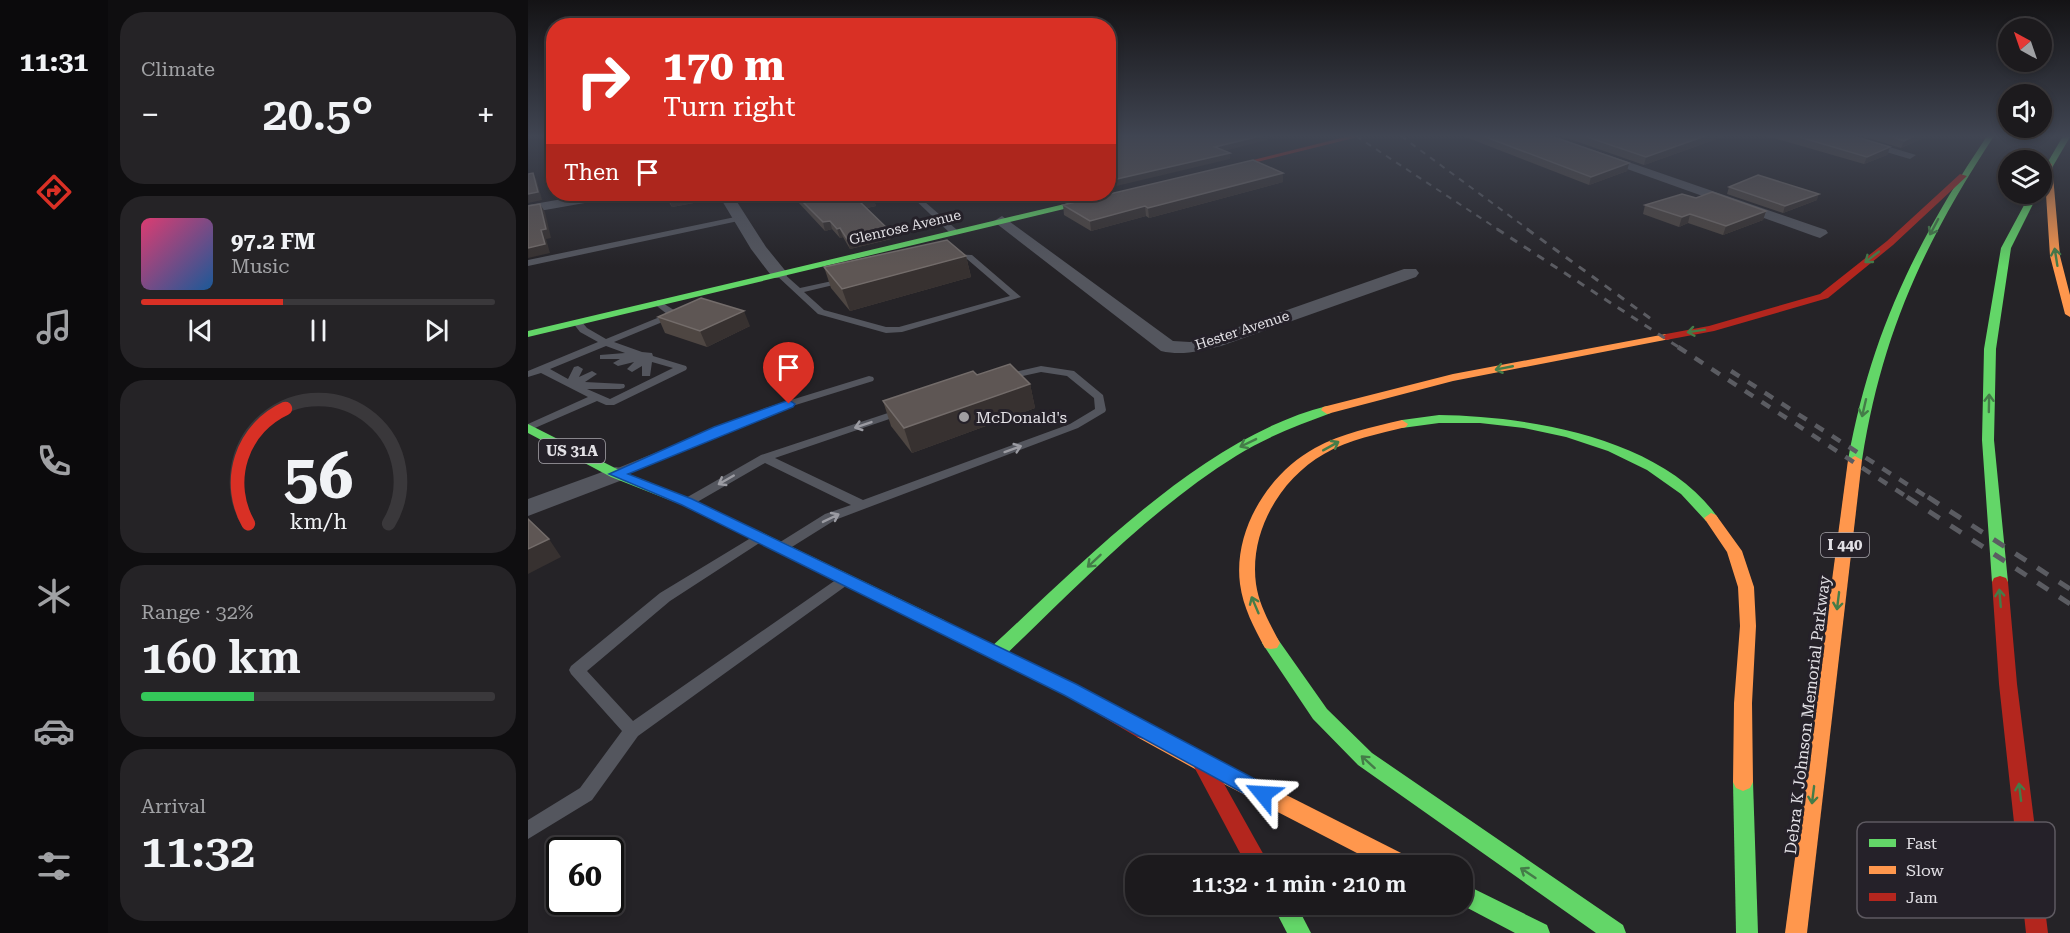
<!DOCTYPE html>
<html lang="en">
<head>
<meta charset="utf-8">
<style>
  body { margin:0; font-family:"Roboto Serif",serif; background:#252326; color:#f1f3f6; height:100vh; display:flex; flex-direction:column; font-size:22px; white-space:nowrap }
  * { box-sizing:border-box; margin:0 }
  p { font-size:20px; color:#a0a1a4 }
  .icon { flex:none; width:33px; height:33px; fill:none; stroke:currentColor; stroke-width:2; stroke-linecap:round; stroke-linejoin:round }
  .map { position:relative; flex:1; overflow:hidden }
  .side { display:flex; flex-direction:column; gap:12px; padding:12px; background:#0f0e10; width:420px }
  .side>* { flex:none }
  .top-card { position:absolute; left:18px; top:18px; width:570px; height:183px; border-radius:24px; box-shadow:0 3px 9px #0003,0 0 0 2px #3a383b; background:#d93025; color:#fff; overflow:hidden }
  .needle { width:39px; rotate:320deg }
  .buttons { position:absolute; left:1470px; top:18px; display:grid; gap:12px }
  .buttons a { display:grid; place-items:center; width:54px; height:54px; border-radius:50%; background:#1c1a1d; box-shadow:0 3px 9px #0003,0 0 0 2px #3a383b; font-size:30px }
  .speed { position:absolute; left:18px; top:837px; display:flex; gap:12px; font-size:30px; font-weight:700; text-align:center }
  .speed>* { display:grid; place-content:center; width:78px; height:78px; border-radius:50%; background:#1c1a1d; box-shadow:0 3px 9px #0003,0 0 0 2px #3a383b; line-height:1 }
  .speed .limit { border:3px solid #111; border-radius:9px; background:#fff; color:#111 }
  .pin { position:absolute; display:grid; place-items:center; width:51px; height:51px; color:#fff; margin:-62px -26px; border-radius:50% 50% 50% 0; rotate:-45deg; box-shadow:0 0 6px #0007 }
  .pin .icon { rotate:45deg }
  .me { position:absolute; width:66px; margin:-33px; rotate:297deg; stroke-linejoin:round; filter:drop-shadow(0 0 4px #0008) }
  .turn { display:flex; align-items:center; gap:21px; height:126px; padding:0 18px; font-size:27px }
  .turn .icon { width:78px; height:78px; stroke-width:2.5 }
  .turn b { display:block; font-size:42px; line-height:51px }
  .then { display:flex; align-items:center; height:57px; padding:0 18px; background:#0003; gap:12px; font-size:22px }
  .big { font-size:45px; font-weight:600; line-height:1.1 }
  .side .card { flex:1; display:flex; flex-direction:column; justify-content:center; gap:9px; min-width:0; padding:0 21px; border-radius:24px; background:#252326 }
  .side .dial { align-items:center; gap:0 }
  .dial svg { height:156px; overflow:visible; fill:none; stroke:#3a383b; stroke-width:7; stroke-linecap:round; text-anchor:middle }
  .dial text { fill:#f1f3f6; stroke:none }
  .song { display:flex; align-items:center; gap:18px }
  .cover { width:72px; height:72px; border-radius:9px; background:linear-gradient(135deg,hsl(340 70% 55%),hsl(210 70% 35%)) }
  .played { height:6px; border-radius:3px; background:linear-gradient(90deg,#d93025 40%,#3a383b 40%) }
  .keys { display:flex; justify-content:space-around; direction:ltr }
  .heat { display:flex; justify-content:space-between; align-items:center; font-size:33px; direction:ltr }
  .charge { height:9px; border-radius:4px; background:linear-gradient(90deg,#34c759 32%,#3a383b 0) }
  .trip { position:absolute; left:597px; top:855px; width:348px; height:60px; border-radius:24px; background:#1c1a1d; box-shadow:0 3px 9px #0003,0 0 0 2px #3a383b; font-weight:600; line-height:60px; text-align:center }
  main { display:flex; flex:1; min-height:0 }
  .tabs { display:flex; flex-direction:column; width:108px; justify-content:space-around; align-items:center; background:#0b0a0c; color:#a0a1a4 }
  .tabs .icon { width:42px; height:42px }
  .tabs .active { color:#d93025 }
  .tabs b { font-size:27px; color:#f1f3f6 }
  .map>svg:first-child { display:block }
</style>
</head>
<body>
<main>
<nav class="tabs">
<b>11:31</b>
<svg class="icon active" aria-label="directions" viewBox="0 0 24 24"><path d="M12 3l9 9-9 9-9-9zM9 14v-3h6M13 9l2 2-2 2"/></svg>
<svg class="icon" aria-label="music" viewBox="0 0 24 24"><path d="M9 18V5l10-2v13"/><circle cx="6" cy="18" r="3"/><circle cx="16" cy="16" r="3"/></svg>
<svg class="icon" aria-label="phone" viewBox="0 0 24 24"><path d="M5 4h4l2 5-3 2q2 4 5 5l2-3 5 2v4C11 20 4 13 5 4z"/></svg>
<svg class="icon" aria-label="climate" viewBox="0 0 24 24"><path d="M12 3v18M4 7l16 10M4 17L20 7"/></svg>
<svg class="icon" aria-label="car" viewBox="0 0 24 24"><path d="M5 17H2v-5l4-1 3-4h7l3 4 3 1v5h-3M9 17h6M6 11h13"/><circle cx="7" cy="17" r="2"/><circle cx="17" cy="17" r="2"/></svg>
<svg class="icon" aria-label="filters" viewBox="0 0 24 24"><path d="M4 7h16M4 17h16"/><circle cx="9" cy="7" r="2"/><circle cx="15" cy="17" r="2"/></svg>
</nav>
<section class="side">
<div class="card"><p>Climate</p>
<div class="heat"><a>−</a><b class="big">20.5°</b><a>+</a></div>
</div>
<div class="card">
<div class="song"><i class="cover"></i><div><b>97.2 FM</b><p>Music</p></div></div>
<div class="played"></div>
<div class="keys"><svg class="icon" aria-label="previous" viewBox="0 0 24 24"><path d="M18 5L8 12l10 7zM5 5v14"/></svg><svg class="icon" aria-label="pause" viewBox="0 0 24 24"><path d="M8 5v14M16 5v14"/></svg><svg class="icon" aria-label="next" viewBox="0 0 24 24"><path d="M6 5l10 7-10 7zM19 5v14"/></svg></div>
</div>
<div class="card dial"><svg viewBox="0 0 100 80">
<path d="M14 69A42 42 0 1 1 86 69"/>
<path d="M14 69A42 42 0 0 1 33 10" stroke="#d93025"/>
<text x="50" y="56" font-size="32" font-weight="700">56</text>
<text x="50" y="72" font-size="11">km/h</text>
</svg></div>
<div class="card"><p>Range · 32%</p><b class="big">160 km</b><div class="charge"></div></div>
<div class="card"><p>Arrival</p><b class="big">11:32</b></div>
</section>
<div class="map">
<svg width="1542" height="933" viewBox="0 0 1542 933">
  <rect width="100%" height="100%" fill="#252327"/>
  <g fill="none" stroke-linecap="round" stroke-linejoin="round">
    <g fill="#54565e" fill-rule="evenodd">
      <path d="M381 194H388L429 230V234H423Z"/>
      <path d="M212 216H215V220L0 266V260Z"/>
      <path d="M420 254 444 255 493 297 374 332 358 333 290 314 247 274 254 272 272 288 318 278V282L276 292 296 310 358 327H371L482 296 439 259 420 258Z"/>
      <path d="M130 300 149 312V316L86 342 114 352 124 353 125 356 158 366 159 368 158 370 86 405H78L69 401 0 431V424L60 397 13 373 0 377V371L70 342 52 332 45 323 47 321H53L59 328 78 339 139 314 125 303ZM78 346 97 353 72 355V359H92L85 363 90 366 106 362 99 369 104 372 114 366V376H122L124 362 145 368 82 399 59 389H92L96 388 97 386 96 384 57 382 69 374 64 371 51 377 55 369 50 366 46 367 40 379 22 369Z"/>
      <path d="M513 366 546 371 575 395 578 410 577 412 550 428 307 520 259 550H249L247 547 249 544 297 514 323 505 237 463 164 505 160 506 154 502 156 499 233 455 375 408 379 409 381 411 379 413 247 458 335 500 542 424 567 409 566 398 539 376 513 372 477 380 472 377 473 375Z"/>
      <path d="M341 376 345 377 346 379 345 381 245 412 93 476H85L83 473 85 470 237 408Z"/>
      <path d="M231 533 236 534 238 537 236 540 142 601 59 671 105 721 312 577H322L324 580 322 583 110 736 64 800 0 839V820L52 788 94 731 43 674 41 670 43 666 132 593Z"/>
    </g>
    <g fill="#54565e" fill-rule="evenodd">
      <path d="M1007 136H1025L1298 230 1300 233 1292 238 1286 236Z"/>
      <path d="M1304 136H1325L1388 155 1382 159Z"/>
      <path d="M63 194H92L85 198 0 213V205Z"/>
      <path d="M190 194H204L238 247 260 274 257 278H245L223 249Z"/>
      <path d="M474 216 645 341 662 342 679 338 876 269H888L891 273 888 277 693 346C672 351 654 356 633 351L469 224 466 221Z"/>
      <path d="M88 467 97 469 100 474 97 479 0 516V499Z"/>
    </g>
    <g fill="#63d668" fill-rule="evenodd">
      <path d="M1459 136H1466C1396 243 1354 333 1334 460L1327 464 1322 463 1320 460C1343 333 1388 242 1459 136Z"/>
      <path d="M1535 136 1542 137 1518 178 1514 180V172Z"/>
      <path d="M579 194H582V198L0 337V331Z"/>
      <path d="M1502 194H1510L1483 248 1468 349 1466 440 1480 582 1478 586H1466L1464 582 1454 440 1456 349 1473 248Z"/>
      <path d="M799 406 805 410 803 413C771 425 738 437 708 456 620 511 549 587 474 658L468 660 462 658 459 653 462 648C556 562 673 438 799 406Z"/>
      <path d="M911 415C1000 416 1136 438 1190 518L1188 521H1178L1153 494 1119 470 1080 451 1038 437 996 428 952 423H911L874 428 868 424 874 420Z"/>
      <path d="M0 424 93 471 164 499 416 620 418 624 416 628 410 630 404 628 154 505 83 477 0 433Z"/>
      <path d="M743 637 749 638 799 709 844 753 1095 925 1098 933H1068L830 765 785 719 734 643 737 638Z"/>
      <path d="M1215 773 1222 776 1225 782 1230 933H1208L1205 782 1208 776Z"/>
      <path d="M934 883 1019 925 1022 933H987L932 904H934Z"/>
      <path d="M744 904H768L783 933H759Z"/>
    </g>
    <g fill="#ff974d" fill-rule="evenodd">
      <path d="M1520 162 1524 164 1532 256 1542 295V317L1537 314 1522 256 1516 164Z"/>
      <path d="M1138 334 1142 335V339L925 381 799 414 793 410 795 407 925 374Z"/>
      <path d="M874 420 880 424 878 427C851 434 821 439 796 454 752 479 721 532 728 584 731 605 742 624 752 643L749 648 743 649 737 648C726 628 715 607 712 584 705 530 741 473 787 448 814 433 845 427 874 420Z"/>
      <path d="M1327 456 1334 460 1279 933H1257L1320 460Z"/>
      <path d="M1183 513 1188 515 1214 551 1226 587 1228 626 1224 703 1225 782 1222 788 1215 791 1208 788 1205 782 1206 703 1212 626 1210 587 1199 552 1176 518Z"/>
      <path d="M616 723 885 859 888 866H854L667 769 609 737 607 731 609 725Z"/>
    </g>
    <g fill="#b3261e" fill-rule="evenodd">
      <path d="M821 136H834L685 173 681 171Z"/>
      <path d="M1432 174 1439 176 1365 245 1300 298 1186 331 1138 340 1133 337 1138 334 1181 326 1292 294 1359 241Z"/>
      <path d="M1472 576 1478 578 1480 582 1489 684 1520 933H1498L1471 684 1464 582 1466 578Z"/>
      <path d="M410 618 548 684 623 725 625 731 623 737 616 739 609 737 536 694 404 628 402 624 404 620Z"/>
      <path d="M674 755 681 757 742 866H719L664 763 667 757Z"/>
    </g>
    <g stroke="#5b5c62" stroke-width="2" stroke-dasharray="6 6" stroke-linecap="butt">
      <path d="M828 136 971 230"/>
      <path d="M873 136 1001 230"/>
    </g>
    <g stroke="#5b5c62" stroke-width="3" stroke-dasharray="8 8" stroke-linecap="butt">
      <path d="M969 229 1152 348"/>
      <path d="M999 229 1123 319"/>
    </g>
    <g stroke="#5b5c62" stroke-width="4.5" stroke-dasharray="10 10" stroke-linecap="butt">
      <path d="M1150 347 1382 499"/>
      <path d="M1203 371 1402 499"/>
    </g>
    <g stroke="#5b5c62" stroke-width="5" stroke-dasharray="13 13" stroke-linecap="butt">
      <path d="M1379 497 1542 604"/>
      <path d="M1400 497 1542 589"/>
    </g>
  </g>
  <g fill="#4e4642">
    <path d="M935 136H1023L1101 163 1099 171 1061 185Z"/>
    <path d="M1033 136H1197L1116 165Z"/>
    <path d="M1232 136H1325L1362 147 1359 155 1336 164 1249 139Z"/>
    <path d="M1334 136H1398V137L1373 148Z"/>
    <path d="M755 182 621 218 618 216 563 231 536 215 535 205Z"/>
    <path d="M1201 187 1289 200 1255 213 1199 194Z"/>
    <path d="M136 194H167L171 202 144 207Z"/>
    <path d="M250 194H341L345 198 348 206 339 208 363 239 322 249 315 237 312 238 304 229 297 231 270 202 267 203 260 195 253 197Z"/>
    <path d="M503 194H557L518 203Z"/>
    <path d="M1168 198 1238 211 1235 220 1195 235 1160 223 1151 227 1115 214 1117 205Z"/>
    <path d="M438 256 443 277 322 311 303 288 296 267Z"/>
    <path d="M130 317 222 326 179 347 137 333Z"/>
    <path d="M449 375 502 384 507 408 384 453 363 426 355 401Z"/>
  </g>
  <g fill="#373130">
    <path d="M580 136H592L580 139Z"/>
    <path d="M732 136H739V140L688 153 687 147Z"/>
    <path d="M1177 136H1197L1116 165 1118 157Z"/>
    <path d="M1386 136H1398V137L1373 148 1376 141Z"/>
    <path d="M1362 147 1359 155 1336 164 1339 157Z"/>
    <path d="M702 153V159L580 188V181Z"/>
    <path d="M1101 163 1099 171 1061 185 1063 177Z"/>
    <path d="M5 173 9 181 14 200 0 203V194Z"/>
    <path d="M755 173V182L621 218 620 208Z"/>
    <path d="M158 194H167L171 202 144 207 140 197Z"/>
    <path d="M251 194H259L260 195 253 197Z"/>
    <path d="M264 194H267L270 202 267 203Z"/>
    <path d="M528 194H557L518 203 516 196Z"/>
    <path d="M1291 194 1289 200 1255 213 1257 206Z"/>
    <path d="M345 198 348 206 334 209 331 201Z"/>
    <path d="M12 204 17 212 23 238 18 239 22 253 0 258V248L13 230Z"/>
    <path d="M617 206 618 216 563 231 562 221Z"/>
    <path d="M1238 211 1235 220 1195 235 1198 226Z"/>
    <path d="M1162 214 1160 223 1151 227 1154 217Z"/>
    <path d="M302 221 304 229 297 231 295 222Z"/>
    <path d="M312 228 315 237 312 238 309 229Z"/>
    <path d="M361 230 363 239 322 249 319 239Z"/>
    <path d="M438 256 443 277 322 311 314 289Z"/>
    <path d="M216 311 222 326 179 347 172 331Z"/>
    <path d="M502 384 507 408 384 453 376 428Z"/>
    <path d="M21 539 33 557 0 574V549Z"/>
  </g>
  <g fill="#5e5654" stroke="#736c6a" stroke-width="1.5">
    <path d="M596 136H732L687 147 702 153 580 181V141Z"/>
    <path d="M955 136H1023L1101 163 1063 177Z"/>
    <path d="M1056 136H1177L1118 157Z"/>
    <path d="M1268 136H1325L1362 147 1339 157Z"/>
    <path d="M1362 136H1386L1376 141Z"/>
    <path d="M725 160 755 173 620 208 617 206 562 221 535 205Z"/>
    <path d="M5 173 10 192 0 194V174Z"/>
    <path d="M1230 175 1291 194 1257 206 1201 187Z"/>
    <path d="M1184 192 1238 211 1198 226 1162 214 1154 217 1117 205 1154 194 1168 198Z"/>
    <path d="M138 194H158L140 197Z"/>
    <path d="M267 194H341L345 198 331 201 361 230 319 239 312 228 309 229 302 221 295 222Z"/>
    <path d="M512 194H528L516 196Z"/>
    <path d="M12 204 18 229 13 230 17 244 0 248V206Z"/>
    <path d="M419 240 438 256 314 289 296 267Z"/>
    <path d="M173 298 216 311 172 331 130 317Z"/>
    <path d="M482 364 502 384 376 428 355 401 445 371 449 375Z"/>
    <path d="M0 519 21 539 0 549Z"/>
  </g>
  <defs><path id="oneway-shaft" d="M-6 0H5M1.5-3L5.5 0L1.5 3" fill="none" stroke-width="1.6" stroke-linecap="round" stroke-linejoin="round" transform="scale(1.5)"/></defs>
  <g stroke="#447c48">
    <use href="#oneway-shaft" transform="translate(1406 227) rotate(118)"/>
    <use href="#oneway-shaft" transform="translate(1344 257) rotate(142)"/>
    <use href="#oneway-shaft" transform="translate(1528 257) rotate(-99)"/>
    <use href="#oneway-shaft" transform="translate(1168 331) rotate(171)"/>
    <use href="#oneway-shaft" transform="translate(976 368) rotate(169)"/>
    <use href="#oneway-shaft" transform="translate(1461 403) rotate(-89)"/>
    <use href="#oneway-shaft" transform="translate(1336 408) rotate(103)"/>
    <use href="#oneway-shaft" transform="translate(720 443) rotate(154)"/>
    <use href="#oneway-shaft" transform="translate(803 446) rotate(-29)"/>
    <use href="#oneway-shaft" transform="translate(566 561) rotate(137)"/>
    <use href="#oneway-shaft" transform="translate(1472 598) rotate(-95)"/>
    <use href="#oneway-shaft" transform="translate(1310 601) rotate(97)"/>
    <use href="#oneway-shaft" transform="translate(727 605) rotate(-113)"/>
    <use href="#oneway-shaft" transform="translate(840 762) rotate(-138)"/>
    <use href="#oneway-shaft" transform="translate(1492 792) rotate(-97)"/>
    <use href="#oneway-shaft" transform="translate(1285 795) rotate(97)"/>
    <use href="#oneway-shaft" transform="translate(1000 873) rotate(-146)"/>
  </g>
  <g stroke="#9b9ba2">
    <use href="#oneway-shaft" transform="translate(335 425) rotate(161)"/>
    <use href="#oneway-shaft" transform="translate(485 449) rotate(-20)"/>
    <use href="#oneway-shaft" transform="translate(198 480) rotate(150)"/>
    <use href="#oneway-shaft" transform="translate(303 518) rotate(-26)"/>
  </g>
  <linearGradient id="sky" x2="0" y2="1"><stop stop-color="#141315"/><stop offset="0.51" stop-color="#404552"/><stop offset="1" stop-color="#404552" stop-opacity="0"/></linearGradient>
  <rect width="1542" height="267" fill="url(#sky)"/>
  <path fill="#1a73e8" stroke="#114b97" stroke-width="1.5" d="M261 400 267 404 265 407 100 474 164 499 548 684 742 787 745 794 742 800 735 803 728 800 536 695 154 505 81 474 186 427Z"/>
  <circle fill="#a09ea2" stroke="#252129" stroke-width="2" cx="436" cy="417" r="6"/>
  <g text-anchor="middle" stroke-width="6" stroke-linejoin="round" paint-order="stroke">
    <g font-size="14" fill="#e2e0e5" stroke="#252129">
      <text transform="translate(377 227) rotate(-13)" y="5">Glenrose Avenue</text>
      <text transform="translate(714 330) rotate(-18)" y="5">Hester Avenue</text>
    </g>
    <g fill="#252129" stroke="#a9a7ad" stroke-width="1.5">
      <rect x="11" y="439" width="66" height="24" rx="4.5"/>
      <rect x="1293" y="533" width="48" height="24" rx="4.5"/>
    </g>
    <g font-size="15" font-weight="bold" fill="#e2e0e5">
      <text x="44" y="456">US 31A</text>
      <text x="1317" y="550">I 440</text>
    </g>
    <g font-size="16" fill="#e2e0e5" stroke="#252129" text-anchor="start">
      <text x="448" y="423">McDonald's</text>
    </g>
    <g font-size="16" fill="#e2e0e5" stroke="#252129">
      <text transform="translate(1279 715) rotate(-83)" y="6">Debra K Johnson Memorial Parkway</text>
    </g>
  </g>
  <rect x="1329" y="822" width="198" height="96" rx="9" fill="#252129" stroke="#5e5a61" stroke-width="1.5"/>
  <rect x="1341" y="839" width="27" height="8" fill="#63d668"/>
  <rect x="1341" y="866" width="27" height="8" fill="#ff974d"/>
  <rect x="1341" y="893" width="27" height="8" fill="#b3261e"/>
  <g font-size="16" fill="#e2e0e5">
    <text x="1378" y="849">Fast</text>
    <text x="1378" y="876">Slow</text>
    <text x="1378" y="903">Jam</text>
  </g>
</svg>
<div class="buttons">
<a><svg class="needle" viewBox="-14 -14 28 28"><path d="M0-13l5 13h-10z" fill="#e53935"/><path d="M0 13l5-13h-10z" fill="#a0a1a4"/></svg></a>
<a><svg class="icon" aria-label="sound" viewBox="0 0 24 24"><path d="M4 9h4l5-4v14l-5-4H4zM17 9q2 3 0 6"/></svg></a>
<a><svg class="icon" aria-label="layers" viewBox="0 0 24 24"><path d="M12 4l9 5-9 5-9-5zM3 14l9 5 9-5"/></svg></a>
</div>
<div class="speed"><div class="limit">60</div></div>
<div class="pin" style="left:261px;top:404px;background:#d93025"><svg class="icon" aria-label="arrive" viewBox="0 0 24 24"><path d="M6 21V4h12l-3 4 3 4H6"/></svg></div>
<svg class="me" style="left:735px;top:794px" viewBox="-20 -20 40 40"><path d="M0-17L14 15 0 8-14 15z" fill="#1a73e8" stroke="#fff" stroke-width="4"/></svg>
<div class="trip">11:32 · 1 min · 210 m</div>
<div class="top-card">
<div class="turn"><svg class="icon" aria-label="right" viewBox="0 0 24 24"><path d="M7 20v-9h11M14 6l5 5-5 5"/></svg><div><b>170 m</b>Turn right</div></div>
<div class="then">Then<svg class="icon" aria-label="arrive" viewBox="0 0 24 24"><path d="M6 21V4h12l-3 4 3 4H6"/></svg></div>
</div>
</div>
</main>
</body>
</html>
